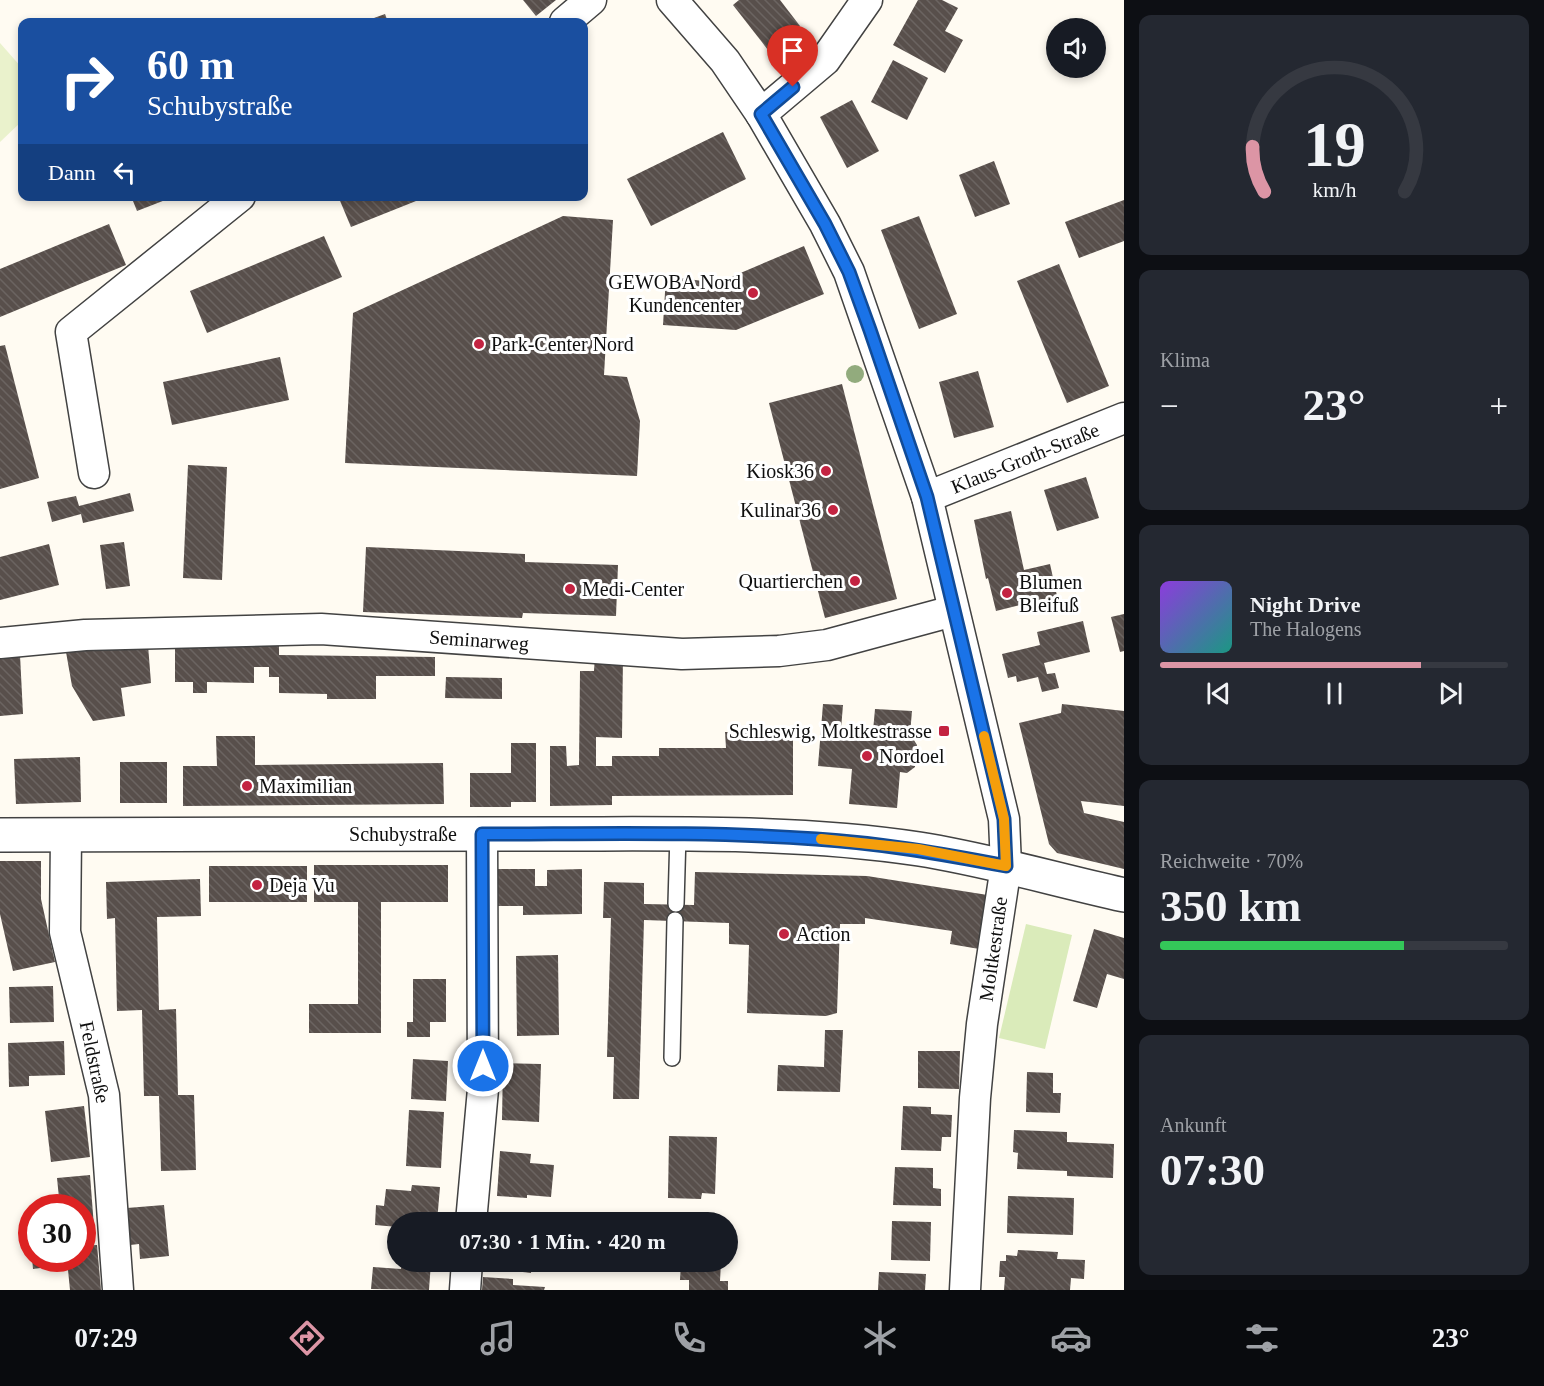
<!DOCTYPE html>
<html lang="de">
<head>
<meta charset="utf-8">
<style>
  body { margin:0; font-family:Georgia,serif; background:#242831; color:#f1f3f6; height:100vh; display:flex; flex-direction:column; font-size:22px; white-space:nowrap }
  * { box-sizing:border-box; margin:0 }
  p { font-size:20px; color:#9ea1a6 }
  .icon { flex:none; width:33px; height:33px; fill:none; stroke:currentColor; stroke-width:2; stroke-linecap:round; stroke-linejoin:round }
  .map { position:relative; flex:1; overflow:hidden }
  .drawer { display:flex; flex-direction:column; gap:15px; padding:15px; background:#0d0f14; width:420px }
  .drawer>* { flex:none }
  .hud { position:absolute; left:18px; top:18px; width:570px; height:183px; border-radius:12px; box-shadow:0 3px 9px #0003; background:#1a4fa0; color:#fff; overflow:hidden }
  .tools { position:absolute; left:1046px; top:18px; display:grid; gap:12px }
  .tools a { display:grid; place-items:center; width:60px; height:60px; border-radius:50%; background:#171b24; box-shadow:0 3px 9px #0003; font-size:30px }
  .speed { position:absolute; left:18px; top:1194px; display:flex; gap:12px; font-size:30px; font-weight:700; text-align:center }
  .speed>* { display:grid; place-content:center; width:78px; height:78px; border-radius:50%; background:#171b24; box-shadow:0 3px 9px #0003; line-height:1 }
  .speed .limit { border:9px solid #d22; background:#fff; color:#111 }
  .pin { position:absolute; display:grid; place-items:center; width:51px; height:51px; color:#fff; margin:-62px -26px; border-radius:50% 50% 50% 0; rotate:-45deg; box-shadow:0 0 6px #0007 }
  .pin .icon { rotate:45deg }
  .me { position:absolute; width:66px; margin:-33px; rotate:0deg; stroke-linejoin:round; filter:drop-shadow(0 0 4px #0008) }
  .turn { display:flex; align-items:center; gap:21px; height:126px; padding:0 30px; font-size:27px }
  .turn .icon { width:78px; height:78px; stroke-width:2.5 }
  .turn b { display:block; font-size:42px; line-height:51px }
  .then { display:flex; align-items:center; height:57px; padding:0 30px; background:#0003; gap:12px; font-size:22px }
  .big { font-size:45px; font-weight:700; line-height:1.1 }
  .drawer .tile { flex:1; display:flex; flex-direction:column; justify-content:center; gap:9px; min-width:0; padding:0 21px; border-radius:12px; background:#242831 }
  .drawer .dial { align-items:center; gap:0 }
  .dial svg { height:156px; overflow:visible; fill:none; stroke:#363941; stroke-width:7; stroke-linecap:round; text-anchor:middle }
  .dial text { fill:#f1f3f6; stroke:none }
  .song { display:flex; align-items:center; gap:18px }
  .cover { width:72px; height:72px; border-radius:9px; background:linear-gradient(135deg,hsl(270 70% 55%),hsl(170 70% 35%)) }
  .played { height:6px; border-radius:3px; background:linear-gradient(90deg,#dc95a5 75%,#363941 75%) }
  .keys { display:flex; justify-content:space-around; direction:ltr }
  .heat { display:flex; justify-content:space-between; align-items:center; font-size:33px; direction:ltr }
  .charge { height:9px; border-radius:4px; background:linear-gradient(90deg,#34c759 70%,#363941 0) }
  .trip { position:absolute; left:387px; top:1212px; width:351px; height:60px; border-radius:30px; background:#171b24; box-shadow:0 3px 9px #0003; font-weight:700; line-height:60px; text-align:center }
  .tab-bar { display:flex; height:96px; justify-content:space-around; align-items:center; background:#090b0e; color:#9ea1a6 }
  .tab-bar .icon { width:42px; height:42px }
  .tab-bar .selected { color:#dc95a5 }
  .tab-bar b { font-size:27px; color:#f1f3f6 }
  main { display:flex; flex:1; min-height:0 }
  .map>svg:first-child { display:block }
</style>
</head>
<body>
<main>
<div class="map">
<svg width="1124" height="1290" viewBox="0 0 1124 1290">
  <defs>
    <pattern id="building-back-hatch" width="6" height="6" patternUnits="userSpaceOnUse" patternTransform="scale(1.5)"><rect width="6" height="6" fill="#584f4b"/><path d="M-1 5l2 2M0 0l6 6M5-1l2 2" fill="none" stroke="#6b6461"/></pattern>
  </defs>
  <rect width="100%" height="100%" fill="#fffbf2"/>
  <path fill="#daebba" d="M1026 924 1072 935 1045 1049 999 1038Z"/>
  <path fill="#eaf2cc" d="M0 43 22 68V121L0 142Z"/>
  <g fill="url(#building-back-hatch)">
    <path d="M523 0H556L536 16Z"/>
    <path d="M739 0H780L800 26 768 50 733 5Z"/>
    <path d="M918 0H942L958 8 945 31 963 40 945 73 893 45Z"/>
    <path d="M385 14 388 22H363Z"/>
    <path d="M893 60 928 78 907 120 871 102Z"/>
    <path d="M852 100 879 151 847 168 820 117Z"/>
    <path d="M723 132 746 179 651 226 627 179Z"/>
    <path d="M994 161 1010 204 975 217 959 175Z"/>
    <path d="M131 196H173V197L137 211Z"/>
    <path d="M338 196H426V197L351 227Z"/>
    <path d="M1124 200V241L1079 258 1065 222Z"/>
    <path d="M563 216 613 220 604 375 627 377 640 421 637 476 345 463 353 313Z"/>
    <path d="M919 216 957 314 919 329 881 230Z"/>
    <path d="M109 224 126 265 0 317V269Z"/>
    <path d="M324 236 342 277 207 333 190 291Z"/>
    <path d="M804 246 824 294 736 330 663 325 666 276 717 283Z"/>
    <path d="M1059 264 1109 386 1067 403 1017 281Z"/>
    <path d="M5 345 39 478 0 489V346Z"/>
    <path d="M280 357 289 400 172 425 163 382Z"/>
    <path d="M978 371 994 427 954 438 939 382Z"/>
    <path d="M842 384 897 599 825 618 769 403Z"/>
    <path d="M188 465 227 467 222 580 183 578Z"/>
    <path d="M1086 477 1099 518 1057 531 1044 490Z"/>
    <path d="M130 493 134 511 83 523 81 514 52 522 47 502 76 496 79 506Z"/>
    <path d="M1011 511 1024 570 1050 564 1057 596 996 611 988 578 986 579 974 520Z"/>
    <path d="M124 542 130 586 106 589 100 545Z"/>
    <path d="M49 544 59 585 0 600V557Z"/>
    <path d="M366 547 525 554V562L618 565 616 616 523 613 522 618 363 612Z"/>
    <path d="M1124 614V651L1120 652 1111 617Z"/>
    <path d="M1083 621 1090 652 1044 663 1047 674 1055 673 1059 688 1042 692 1038 677 1017 682 1016 676 1008 678 1002 654 1040 645 1037 632Z"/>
    <path d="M148 645 151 683 121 688 125 716 93 721 72 686 66 652Z"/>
    <path d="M175 645 279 646V655L435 657V676H376V699H327V694L279 693V677H269V667H254V683L207 682V693H193V682H175Z"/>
    <path d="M20 655 23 714 0 716V657Z"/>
    <path d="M595 655 623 656 622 738 596 737V766H612V756H659V748H726L725 732H793V795L612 796V805L550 806V746H566L567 766 579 765 580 671H594Z"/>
    <path d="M446 677 502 678V699L445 698Z"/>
    <path d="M823 704 843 705 841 729 873 731 875 709 912 711 910 734 917 745 915 767 907 773 900 772 897 808 849 804 852 769 818 766Z"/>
    <path d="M1062 704 1124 711V806L1081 801 1084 813 1124 822V869L1057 853 1049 844 1019 723 1061 713Z"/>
    <path d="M216 736H255V765L443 763 444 804 183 806V766H217Z"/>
    <path d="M511 743H536V802H511V807H470V773H511Z"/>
    <path d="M80 757 81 802 16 804 14 759Z"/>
    <rect x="120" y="762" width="47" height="41"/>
    <path d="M0 861H41V899L55 962 13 971 0 914Z"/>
    <path d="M314 865H448V902H381V1033H309V1004H358V902H314Z"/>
    <rect x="209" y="866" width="98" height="36"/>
    <path d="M497 869H535V886H547V870L582 869V914L523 915V906H498Z"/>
    <path d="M695 872 867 876 994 896 985 950 950 944 952 931 865 918V924H840L837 1013 826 1016 747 1013 749 945 729 944V923L644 920 639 1099H613L614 1057H607L611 918H603L604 882 644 883V904L694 905Z"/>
    <path d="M200 879 201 916 157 917 159 1010 176 1009 178 1095H194L196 1170 161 1171 159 1096H144L142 1010 117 1011 115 918 107 919 106 882Z"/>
    <path d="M1094 929 1124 938V979L1107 974 1097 1008 1073 1001Z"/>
    <path d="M558 955 559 1035 517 1036 516 956Z"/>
    <path d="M413 979H446V1022H430V1037H407V1022H413Z"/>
    <path d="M53 986 54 1022 10 1023 9 987Z"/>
    <path d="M825 1030H843L840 1092 777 1091 778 1065 824 1067Z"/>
    <path d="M64 1041 65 1075 29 1076V1086L9 1087 8 1043Z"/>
    <path d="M918 1051H960L959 1089 918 1088Z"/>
    <path d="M413 1059 448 1061 446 1101 411 1099Z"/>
    <path d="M503 1063 541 1064 539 1122 502 1120Z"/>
    <path d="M1027 1072 1053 1073V1093H1061L1060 1113 1026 1112Z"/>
    <path d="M84 1106 90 1157 51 1162 45 1111Z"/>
    <path d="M903 1106 931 1107V1114L952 1115 951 1137H942L941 1151 901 1150Z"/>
    <path d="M409 1110 444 1112 441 1168 406 1166Z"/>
    <path d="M1014 1130 1067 1132V1142L1114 1144 1113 1178 1067 1176V1171L1017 1169 1018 1153 1013 1152Z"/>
    <path d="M669 1136 717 1137 715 1194 702 1193 701 1199 668 1198Z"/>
    <path d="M500 1151 531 1154 530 1163 554 1165 551 1197 527 1195V1198L497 1196Z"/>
    <path d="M895 1167 933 1168V1188L941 1189V1206L893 1205Z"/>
    <path d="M90 1175 94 1227 82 1228V1208H60L57 1178Z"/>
    <path d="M412 1185 440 1187 437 1222H398V1227L375 1225 376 1205 384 1206 386 1189 411 1191Z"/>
    <path d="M1008 1196 1074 1198 1073 1235 1007 1233Z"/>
    <path d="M164 1205 169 1256 140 1259 139 1244 130 1245 127 1208Z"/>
    <path d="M496 1217 524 1220 523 1222H495Z"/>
    <path d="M892 1221 931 1222 930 1261 891 1260Z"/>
    <path d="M97 1245 101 1290H70L68 1270 49 1271 48 1267 33 1269 32 1258H82V1246Z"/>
    <path d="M1018 1250 1058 1252 1057 1259 1085 1260 1084 1279 1071 1278 1070 1290H1004L1005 1277H999L1000 1261H1006V1255L1017 1256Z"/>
    <path d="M402 1262H431L429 1290 371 1289 373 1267 401 1269Z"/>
    <path d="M506 1262H532L531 1273 505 1270Z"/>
    <path d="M681 1262H721L720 1281H728V1290H689V1280H680Z"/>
    <path d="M879 1272 926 1274 925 1290H878Z"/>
    <path d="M483 1277 513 1279V1285L545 1287 544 1290H482Z"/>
  </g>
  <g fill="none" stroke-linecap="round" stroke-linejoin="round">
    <defs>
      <g id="service">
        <path d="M676 904 678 834"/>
        <path d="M672 1058 675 920"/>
      </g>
      <g id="minor">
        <path d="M672 0 725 61 761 114 825 224 849 272 927 497 1004 819 1006 866 982 1024 975 1098 965 1290"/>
        <path d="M565 22 591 0"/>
        <path d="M761 114 825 60 867 0"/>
        <path d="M94 473 71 332 240 196"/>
        <path d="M927 497 1124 418"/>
        <path d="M0 643 85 635 321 629 682 654 779 651 827 645 953 611"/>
        <path d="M66 835 65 932 104 1095 118 1290"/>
        <path d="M471 1222 483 1089 482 834"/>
        <path d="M465 1290 467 1262"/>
      </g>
      <path id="tertiary" d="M0 835C185 835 371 833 556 834 677 834 800 831 919 849 989 860 1056 880 1124 895"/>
    </defs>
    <use href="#service" stroke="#424242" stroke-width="18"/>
    <use href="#minor" stroke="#424242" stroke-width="33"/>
    <use href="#tertiary" stroke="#424242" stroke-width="36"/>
    <use href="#service" stroke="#fff" stroke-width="15"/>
    <use href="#minor" stroke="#fff" stroke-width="30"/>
    <use href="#tertiary" stroke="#fff" stroke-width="33"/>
  </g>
  <circle fill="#92ab7d" cx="855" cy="374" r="9"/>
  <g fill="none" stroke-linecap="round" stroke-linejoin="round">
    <defs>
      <path id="route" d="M483 1066 482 834C593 834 705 831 816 839 880 843 943 854 1006 866L1004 819 927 497 870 330 849 272 825 224 761 114 793 87"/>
    </defs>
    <use href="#route" stroke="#114b97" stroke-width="15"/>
    <use href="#route" stroke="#1a73e8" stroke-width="10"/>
    <path stroke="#f59e0b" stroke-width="10" d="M821 839 918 849 1006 866 1004 819 984 736"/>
  </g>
  <g fill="#c32341" stroke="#fff" stroke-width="2">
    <circle cx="753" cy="293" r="6"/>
    <circle cx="479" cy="344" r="6"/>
    <circle cx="826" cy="471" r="6"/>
    <circle cx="833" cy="510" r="6"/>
    <circle cx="855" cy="581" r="6"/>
    <circle cx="570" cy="589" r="6"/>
    <circle cx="1007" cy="593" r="6"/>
    <rect x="938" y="725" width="12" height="12" rx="3"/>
    <circle cx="867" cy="756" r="6"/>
    <circle cx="247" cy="786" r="6"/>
    <circle cx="257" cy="885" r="6"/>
    <circle cx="784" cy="934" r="6"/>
  </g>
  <g text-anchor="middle" stroke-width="6" stroke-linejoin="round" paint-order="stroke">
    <g font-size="20" fill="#0f0f0f" stroke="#fff" text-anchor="start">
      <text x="741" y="289" text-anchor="end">GEWOBA Nord<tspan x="741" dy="23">Kundencenter</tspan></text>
      <text x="491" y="351">Park-Center Nord</text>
      <text x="814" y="478" text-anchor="end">Kiosk36</text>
      <text x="821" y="517" text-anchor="end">Kulinar36</text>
      <text x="843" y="588" text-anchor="end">Quartierchen</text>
      <text x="1019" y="589">Blumen<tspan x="1019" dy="23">Bleifuß</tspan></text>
      <text x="582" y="596">Medi-Center</text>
      <text x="932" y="738" text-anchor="end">Schleswig, Moltkestrasse</text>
      <text x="879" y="763">Nordoel</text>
      <text x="259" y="793">Maximilian</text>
      <text x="269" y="892">Deja Vu</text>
      <text x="796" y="941">Action</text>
    </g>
    <g font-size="20" fill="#0f0f0f" stroke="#fff">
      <text transform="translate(1025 458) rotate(-22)" y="7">Klaus-Groth-Straße</text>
      <text transform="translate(479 640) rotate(4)" y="7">Seminarweg</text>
      <text x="403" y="841">Schubystraße</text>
      <text transform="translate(993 949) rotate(-82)" y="7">Moltkestraße</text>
      <text transform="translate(95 1062) rotate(78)" y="7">Feldstraße</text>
    </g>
  </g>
</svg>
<div class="tools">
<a><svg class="icon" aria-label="sound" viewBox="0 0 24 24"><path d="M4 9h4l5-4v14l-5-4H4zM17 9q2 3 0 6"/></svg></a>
</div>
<div class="speed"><div class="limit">30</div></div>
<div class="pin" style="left:793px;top:87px;background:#d93025"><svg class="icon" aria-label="arrive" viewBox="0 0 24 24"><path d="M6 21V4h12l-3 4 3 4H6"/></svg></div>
<svg class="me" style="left:483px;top:1066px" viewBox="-20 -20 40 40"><circle r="17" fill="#1a73e8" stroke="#fff" stroke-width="3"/><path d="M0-11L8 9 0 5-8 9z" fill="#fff"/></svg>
<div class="trip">07:30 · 1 Min. · 420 m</div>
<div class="hud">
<div class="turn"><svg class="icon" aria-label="right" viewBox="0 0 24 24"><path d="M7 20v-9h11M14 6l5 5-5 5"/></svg><div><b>60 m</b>Schubystraße</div></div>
<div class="then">Dann<svg class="icon" aria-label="left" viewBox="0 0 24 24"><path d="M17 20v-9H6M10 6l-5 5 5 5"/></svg></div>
</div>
</div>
<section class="drawer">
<div class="tile dial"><svg viewBox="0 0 100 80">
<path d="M14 69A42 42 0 1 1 86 69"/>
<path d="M14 69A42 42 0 0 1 8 46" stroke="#dc95a5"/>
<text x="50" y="56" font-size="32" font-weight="700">19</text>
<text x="50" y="72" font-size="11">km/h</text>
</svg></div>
<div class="tile"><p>Klima</p>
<div class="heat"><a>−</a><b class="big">23°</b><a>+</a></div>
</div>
<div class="tile">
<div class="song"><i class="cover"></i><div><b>Night Drive</b><p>The Halogens</p></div></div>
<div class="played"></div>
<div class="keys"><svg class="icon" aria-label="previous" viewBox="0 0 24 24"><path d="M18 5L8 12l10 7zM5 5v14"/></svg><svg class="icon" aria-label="pause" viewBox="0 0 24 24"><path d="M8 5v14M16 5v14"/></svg><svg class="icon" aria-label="next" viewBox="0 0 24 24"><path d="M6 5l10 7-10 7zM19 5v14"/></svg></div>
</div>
<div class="tile"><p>Reichweite · 70%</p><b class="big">350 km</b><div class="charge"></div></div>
<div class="tile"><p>Ankunft</p><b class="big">07:30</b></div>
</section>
</main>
<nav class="tab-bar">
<b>07:29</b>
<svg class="icon selected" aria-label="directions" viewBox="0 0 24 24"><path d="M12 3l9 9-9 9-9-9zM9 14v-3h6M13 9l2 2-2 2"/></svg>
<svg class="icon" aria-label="music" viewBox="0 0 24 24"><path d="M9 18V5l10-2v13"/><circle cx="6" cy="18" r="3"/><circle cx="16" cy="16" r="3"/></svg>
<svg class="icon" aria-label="phone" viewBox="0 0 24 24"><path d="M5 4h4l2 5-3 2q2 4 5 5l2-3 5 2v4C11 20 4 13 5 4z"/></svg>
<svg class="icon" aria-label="climate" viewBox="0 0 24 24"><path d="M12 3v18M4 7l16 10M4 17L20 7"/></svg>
<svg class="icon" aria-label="car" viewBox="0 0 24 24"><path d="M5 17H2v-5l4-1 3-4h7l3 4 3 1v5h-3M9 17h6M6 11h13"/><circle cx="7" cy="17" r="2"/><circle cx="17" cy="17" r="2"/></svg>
<svg class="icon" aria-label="filters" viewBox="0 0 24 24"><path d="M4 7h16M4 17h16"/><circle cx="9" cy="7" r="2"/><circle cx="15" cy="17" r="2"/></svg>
<b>23°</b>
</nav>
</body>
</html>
